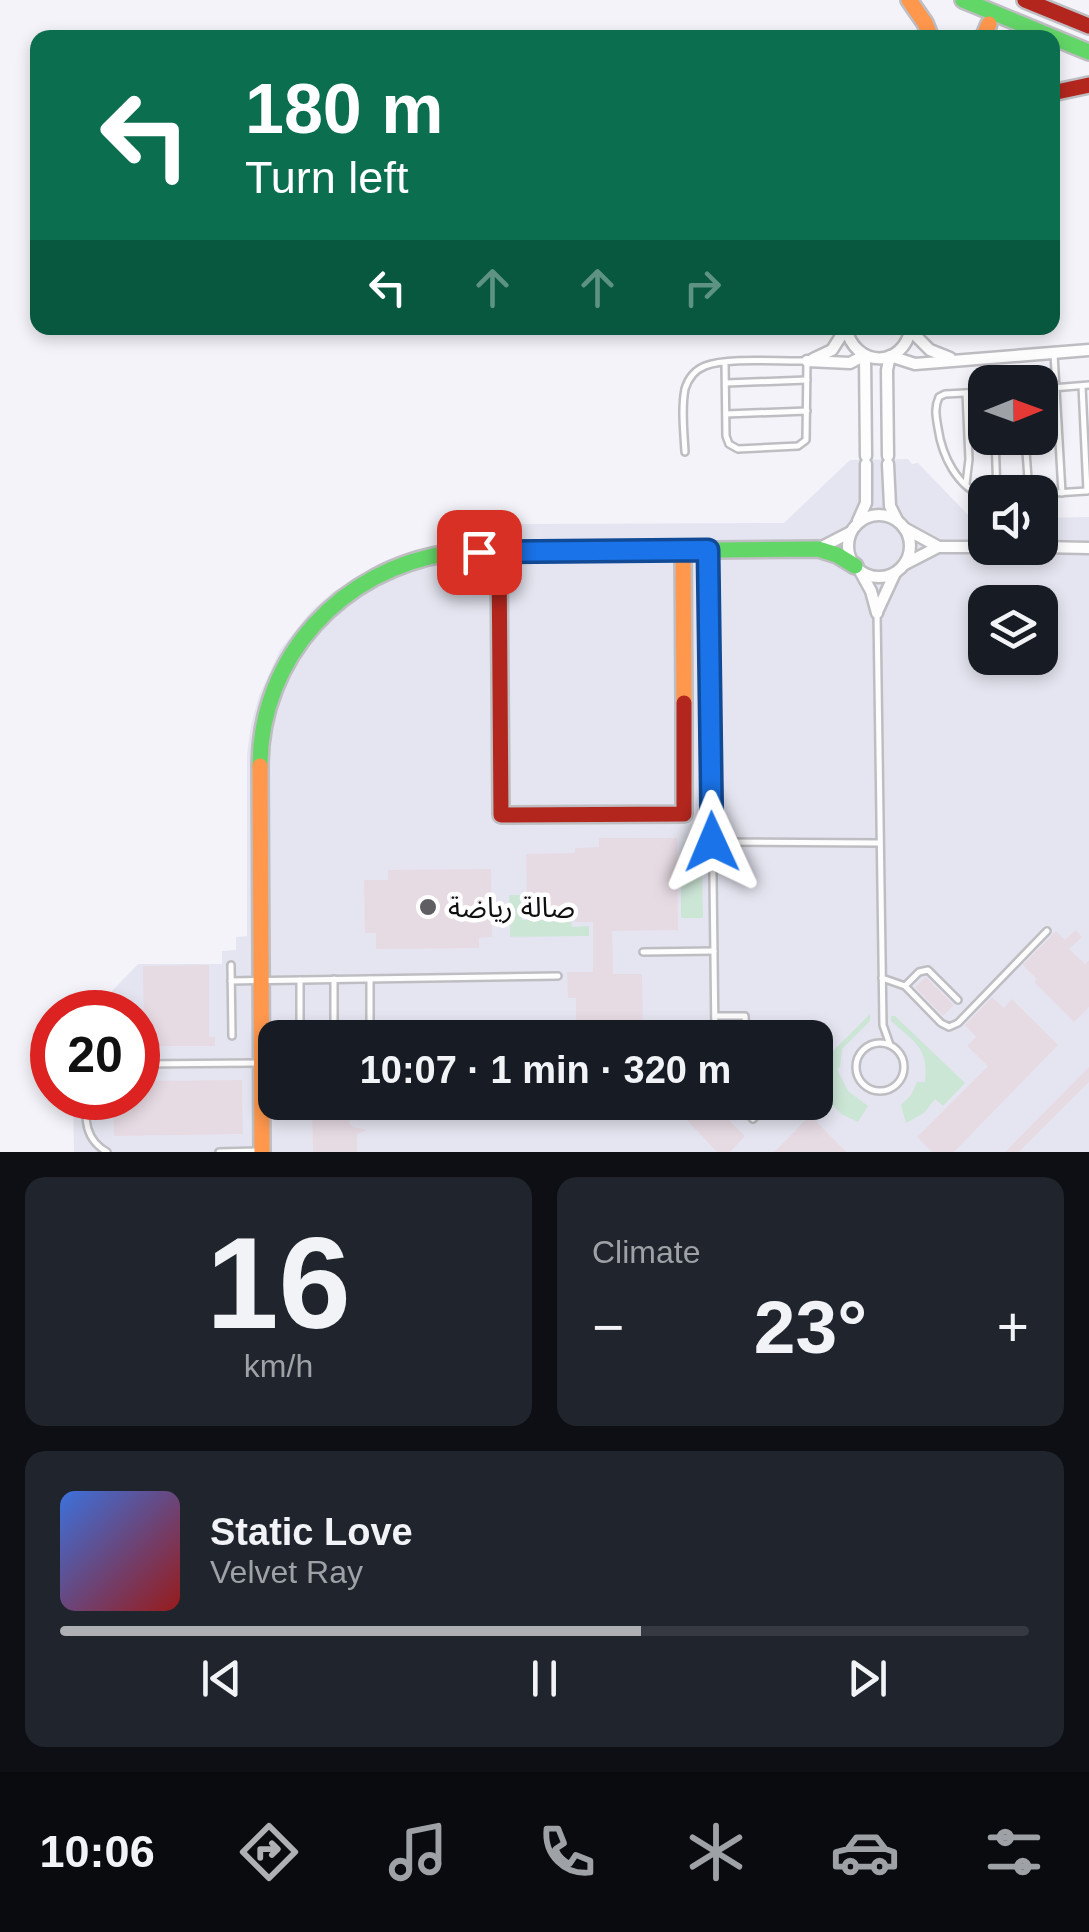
<!DOCTYPE html>
<html lang="en">
<head>
<meta charset="utf-8">
<style>
  body { margin:0; font-family:Arial,"Noto Sans Arabic",sans-serif; background:#20242c; color:#f1f3f6; height:100vh; display:flex; flex-direction:column; font-size:38px; white-space:nowrap }
  * { box-sizing:border-box; margin:0 }
  p { font-size:32px; color:#9ea1a6 }
  .icon { flex:none; width:55px; height:55px; fill:none; stroke:currentColor; stroke-width:2; stroke-linecap:round; stroke-linejoin:round }
  .map { position:relative; height:1152px; overflow:hidden }
  .side { display:flex; flex-direction:column; gap:25px; padding:25px; background:#0d0f14; flex:1 }
  .side>* { flex:none }
  .hud { position:absolute; left:30px; top:30px; width:1030px; height:305px; border-radius:20px; box-shadow:0 5px 15px #0003; background:#0b6e4f; color:#fff; overflow:hidden }
  .needle { width:65px; rotate:89deg }
  .buttons { position:absolute; left:968px; top:365px; display:grid; gap:20px }
  .buttons a { display:grid; place-items:center; width:90px; height:90px; border-radius:20px; background:#171b24; box-shadow:0 5px 15px #0003; font-size:50px }
  .speed { position:absolute; left:30px; top:990px; display:flex; gap:20px; font-size:50px; font-weight:700; text-align:center }
  .speed>* { display:grid; place-content:center; width:130px; height:130px; border-radius:50%; background:#171b24; box-shadow:0 5px 15px #0003; line-height:1 }
  .speed .limit { border:15px solid #d22; background:#fff; color:#111 }
  .pin { position:absolute; display:grid; place-items:center; width:85px; height:85px; color:#fff; margin:-42px; border-radius:20px; box-shadow:0 5px 15px #0006 }
  .me { position:absolute; width:110px; margin:-55px; rotate:359deg; stroke-linejoin:round; filter:drop-shadow(0 0 8px #0008) }
  .turn { display:flex; align-items:center; gap:35px; height:210px; padding:0 50px; font-size:45px }
  .turn .icon { width:130px; height:130px; stroke-width:2.5 }
  .turn b { display:block; font-size:70px; line-height:85px }
  .lanes { display:flex; align-items:center; height:95px; padding:0 50px; background:#0003; justify-content:center; gap:50px; direction:ltr }
  .lanes .off { opacity:.35 }
  .big { font-size:75px; font-weight:800; line-height:1.1 }
  .side .tile { flex:1; display:flex; flex-direction:column; justify-content:center; gap:15px; min-width:0; padding:0 35px; border-radius:20px; background:#20242c }
  .side .dial { align-items:center; gap:0 }
  .dial b { font-size:130px; line-height:1 }
  .song { display:flex; align-items:center; gap:30px }
  .cover { width:120px; height:120px; border-radius:15px; background:linear-gradient(135deg,hsl(220 70% 55%),hsl(0 70% 35%)) }
  .played { height:10px; border-radius:5px; background:linear-gradient(90deg,#afb0b4 60%,#363941 60%) }
  .keys { display:flex; justify-content:space-around; direction:ltr }
  .heat { display:flex; justify-content:space-between; align-items:center; font-size:55px; direction:ltr }
  .side .tiles { flex:1; display:grid; gap:25px; grid-template-columns:1fr 1fr }
  .tile:last-child { grid-column:span 2 }
  .trip { position:absolute; left:258px; top:1020px; width:575px; height:100px; border-radius:20px; background:#171b24; box-shadow:0 5px 15px #0003; font-weight:800; line-height:100px; text-align:center }
  .tabs { display:flex; height:160px; justify-content:space-around; align-items:center; background:#090b0e; color:#9ea1a6 }
  .tabs .icon { width:70px; height:70px }
  .tabs .on { color:#afb0b4 }
  .tabs b { font-size:45px; color:#f1f3f6 }
  .map>svg:first-child { display:block }
</style>
</head>
<body>
<div class="map">
<svg width="1089" height="1152" viewBox="0 0 1089 1152">
  <rect width="100%" height="100%" fill="#f3f3f9"/>
  <path fill="#e5e5f1" fill-rule="evenodd" d="M908 459 912 464 918 463 973 520H985V548H1040V518L1089 517V1152H74L73 1098H138V1012H92L138 964H222V951L236 950V937L247 936V754L251 725 259 696 280 650 312 610 333 592 361 574 400 557 427 550 512 544 521 524 784 523 850 460ZM985 602H1040V658H985ZM275 1038H815V1102H275Z"/>
  <g fill="#cce6d6">
    <path d="M681 863H702L703 918H681Z"/>
    <path d="M509 895H521L522 920 571 919 572 927 589 926V936L510 937Z"/>
    <path d="M870 1014V1021L842 1049 840 1067 837 1069 848 1091 868 1106 858 1122 841 1114 829 1101 816 1112 808 1103 815 1102V1069Z"/>
    <path d="M891 1016H895L965 1083 943 1106 935 1099 924 1113 906 1123 901 1105 911 1095 917 1082H925C929 1047 914 1042 891 1021Z"/>
  </g>
  <g fill="#e7dbe3">
    <path d="M599 838H677L678 930 612 931 613 974H642L643 1038H562V1026H576V998H568L567 972H593V922H575V916L527 917 526 854 575 853V848L599 847Z"/>
    <path d="M491 869 492 937 479 938V948L376 949V933H365L364 880H388V870Z"/>
    <path d="M1076 930 1082 937 1069 949 1085 964 1089 960V1007L1074 1022 1034 982 1036 980 1035 977 1023 965 1056 931 1065 940Z"/>
    <path d="M209 965V1037H215V1046H140V1037H144L143 966Z"/>
    <path d="M926 977 954 1005 943 1016 915 987Z"/>
    <path d="M992 997 1004 1008 1012 999 1058 1045 954 1152H932L917 1137 988 1066 967 1046 976 1037 965 1025Z"/>
    <path d="M1089 1067V1082L1019 1152H1005Z"/>
    <path d="M242 1080 243 1134 114 1136 113 1098H138V1081Z"/>
    <path d="M321 1102H373L354 1111 349 1117 350 1124 354 1127 367 1130 357 1134V1152H313L312 1108H321Z"/>
    <path d="M670 1102H711L745 1136 730 1152H717Z"/>
    <path d="M810 1115 846 1152H774L796 1130Z"/>
  </g>
  <g fill="none" stroke-linecap="round" stroke-linejoin="round">
    <defs>
      <g id="lane">
        <path d="M1054 354 1062 493"/>
        <path d="M726 383 807 380"/>
        <path d="M1082 386 1087 491"/>
        <path d="M1040 389 1089 385"/>
        <path d="M985 392 945 394 939 397C934 408 936 416 938 428 942 456 957 487 985 497"/>
        <path d="M966 393 969 459 966 484"/>
        <path d="M726 414 807 411"/>
        <path d="M995 438 997 492"/>
        <path d="M1025 438 1029 492"/>
        <path d="M685 452C684 432 681 409 685 389 688 379 695 370 705 366 728 357 781 362 807 361L806 440 798 446 738 449 729 444 726 436 725 363"/>
        <path d="M1040 494 1086 491"/>
        <path d="M709 554 715 1038"/>
        <path d="M877 613 883 1025 890 1045"/>
        <path d="M713 842 880 843"/>
        <path d="M643 952 714 951"/>
        <path d="M231 965 232 1036"/>
        <path d="M882 978 905 986 941 1023 949 1027 958 1023 1047 931"/>
        <path d="M334 979V1033"/>
        <path d="M370 979V1032"/>
        <path d="M300 980V1034"/>
        <path d="M231 981 558 976"/>
        <path d="M905 986 919 972 928 970 958 1000"/>
        <path d="M715 1016H745L746 1038"/>
        <circle cx="880" cy="1067" r="24"/>
        <path d="M138 1064 258 1063"/>
        <path d="M87 1098C84 1121 86 1140 107 1152"/>
        <path d="M737 1102 753 1119 770 1102"/>
        <path d="M219 1152 261 1151"/>
      </g>
      <g id="street">
        <path d="M846 328C855 368 903 369 911 328"/>
        <path d="M911 331 930 350 950 358"/>
        <path d="M813 359 832 350 846 328"/>
        <path d="M807 361 850 363 865 355 866 456"/>
        <path d="M888 456 887 370 890 356 915 364 1089 350"/>
        <path d="M888 464 890 506 897 520"/>
        <circle cx="879" cy="546" r="31"/>
        <path d="M858 521 866 503V464"/>
        <path d="M904 528 937 546"/>
        <path d="M1040 547 1089 548"/>
        <path d="M818 549 851 532"/>
        <path d="M905 564 938 547H985"/>
        <path d="M860 571 871 591 877 613"/>
        <path d="M877 612 895 573"/>
      </g>
      <g id="fast">
        <path d="M963 0 1089 52"/>
        <path d="M260 766C260 657 342 569 449 553L818 549 837 555 855 566"/>
      </g>
      <g id="slow">
        <path d="M909 0 925 23 931 38"/>
        <path d="M983 38 989 24"/>
        <path d="M683 551 684 703"/>
        <path d="M260 766 262 1152"/>
      </g>
      <g id="jam">
        <path d="M1025 0 1089 26"/>
        <path d="M1052 93 1089 85"/>
        <path d="M499 552 501 815 684 814V703"/>
      </g>
    </defs>
    <use href="#lane" stroke="#bebec2" stroke-width="10"/>
    <use href="#street" stroke="#bebec2" stroke-width="15"/>
    <use href="#fast" stroke="#bebec2" stroke-width="20"/>
    <use href="#slow" stroke="#bebec2" stroke-width="20"/>
    <use href="#jam" stroke="#bebec2" stroke-width="20"/>
    <use href="#lane" stroke="#fdfdfe" stroke-width="5"/>
    <use href="#street" stroke="#fdfdfe" stroke-width="10"/>
    <use href="#fast" stroke="#63d668" stroke-width="15"/>
    <use href="#slow" stroke="#ff974d" stroke-width="15"/>
    <use href="#jam" stroke="#b3261e" stroke-width="15"/>
  </g>
  <g fill="none" stroke-linecap="round" stroke-linejoin="round">
    <defs>
      <path id="route" d="M479 552 708 550 712 842"/>
    </defs>
    <use href="#route" stroke="#114b97" stroke-width="25"/>
    <use href="#route" stroke="#1a73e8" stroke-width="18"/>
  </g>
  <circle fill="#5f5f63" stroke="#fff" stroke-width="4" cx="428" cy="907" r="10"/>
  <g text-anchor="middle" stroke-width="9" stroke-linejoin="round" paint-order="stroke">
    <g font-size="28" fill="#0f0f12" stroke="#fff" text-anchor="start">
      <text x="448" y="917">صالة رياضة</text>
    </g>
  </g>
</svg>
<div class="buttons">
<a><svg class="needle" viewBox="-14 -14 28 28"><path d="M0-13l5 13h-10z" fill="#e53935"/><path d="M0 13l5-13h-10z" fill="#9ea1a6"/></svg></a>
<a><svg class="icon" aria-label="sound" viewBox="0 0 24 24"><path d="M4 9h4l5-4v14l-5-4H4zM17 9q2 3 0 6"/></svg></a>
<a><svg class="icon" aria-label="layers" viewBox="0 0 24 24"><path d="M12 4l9 5-9 5-9-5zM3 14l9 5 9-5"/></svg></a>
</div>
<div class="speed"><div class="limit">20</div></div>
<div class="pin" style="left:479px;top:552px;background:#d93025"><svg class="icon" aria-label="arrive" viewBox="0 0 24 24"><path d="M6 21V4h12l-3 4 3 4H6"/></svg></div>
<svg class="me" style="left:712px;top:842px" viewBox="-20 -20 40 40"><path d="M0-17L14 15 0 8-14 15z" fill="#1a73e8" stroke="#fff" stroke-width="4"/></svg>
<div class="trip">10:07 · 1 min · 320 m</div>
<div class="hud">
<div class="turn"><svg class="icon" aria-label="left" viewBox="0 0 24 24"><path d="M17 20v-9H6M10 6l-5 5 5 5"/></svg><div><b>180 m</b>Turn left</div></div>
<div class="lanes"><svg class="icon" aria-label="left" viewBox="0 0 24 24"><path d="M17 20v-9H6M10 6l-5 5 5 5"/></svg><svg class="icon off" aria-label="ahead" viewBox="0 0 24 24"><path d="M12 20V5M6 11l6-6 6 6"/></svg><svg class="icon off" aria-label="ahead" viewBox="0 0 24 24"><path d="M12 20V5M6 11l6-6 6 6"/></svg><svg class="icon off" aria-label="right" viewBox="0 0 24 24"><path d="M7 20v-9h11M14 6l5 5-5 5"/></svg></div>
</div>
</div>
<section class="side">
<div class="tiles">
<div class="tile dial"><b>16</b><p>km/h</p></div>
<div class="tile"><p>Climate</p>
<div class="heat"><a>−</a><b class="big">23°</b><a>+</a></div>
</div>
<div class="tile">
<div class="song"><i class="cover"></i><div><b>Static Love</b><p>Velvet Ray</p></div></div>
<div class="played"></div>
<div class="keys"><svg class="icon" aria-label="previous" viewBox="0 0 24 24"><path d="M18 5L8 12l10 7zM5 5v14"/></svg><svg class="icon" aria-label="pause" viewBox="0 0 24 24"><path d="M8 5v14M16 5v14"/></svg><svg class="icon" aria-label="next" viewBox="0 0 24 24"><path d="M6 5l10 7-10 7zM19 5v14"/></svg></div>
</div>
</div>
</section>
<nav class="tabs">
<b>10:06</b>
<svg class="icon on" aria-label="directions" viewBox="0 0 24 24"><path d="M12 3l9 9-9 9-9-9zM9 14v-3h6M13 9l2 2-2 2"/></svg>
<svg class="icon" aria-label="music" viewBox="0 0 24 24"><path d="M9 18V5l10-2v13"/><circle cx="6" cy="18" r="3"/><circle cx="16" cy="16" r="3"/></svg>
<svg class="icon" aria-label="phone" viewBox="0 0 24 24"><path d="M5 4h4l2 5-3 2q2 4 5 5l2-3 5 2v4C11 20 4 13 5 4z"/></svg>
<svg class="icon" aria-label="climate" viewBox="0 0 24 24"><path d="M12 3v18M4 7l16 10M4 17L20 7"/></svg>
<svg class="icon" aria-label="car" viewBox="0 0 24 24"><path d="M5 17H2v-5l4-1 3-4h7l3 4 3 1v5h-3M9 17h6M6 11h13"/><circle cx="7" cy="17" r="2"/><circle cx="17" cy="17" r="2"/></svg>
<svg class="icon" aria-label="filters" viewBox="0 0 24 24"><path d="M4 7h16M4 17h16"/><circle cx="9" cy="7" r="2"/><circle cx="15" cy="17" r="2"/></svg>
</nav>
</body>
</html>
